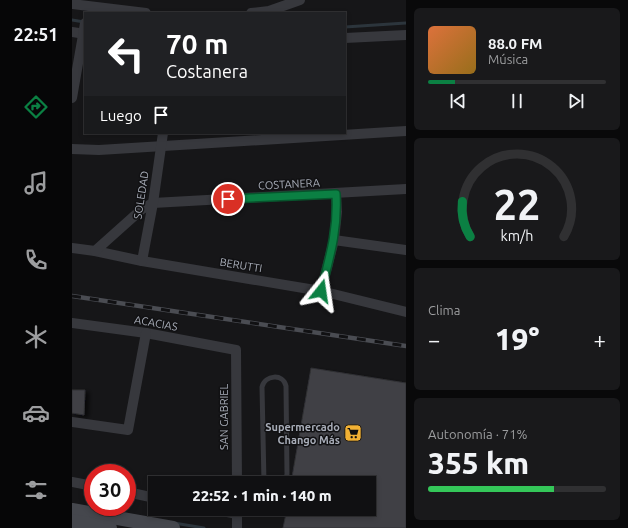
<!DOCTYPE html>
<html lang="es">
<head>
<meta charset="utf-8">
<style>
  body { margin:0; font-family:Ubuntu,sans-serif; background:#19191b; color:#f1f3f6; height:100vh; display:flex; flex-direction:column; font-size:15px; white-space:nowrap }
  * { box-sizing:border-box; margin:0 }
  p { font-size:13px; color:#9c9d9f }
  .icon { flex:none; width:22px; height:22px; fill:none; stroke:currentColor; stroke-width:2; stroke-linecap:round; stroke-linejoin:round }
  .map { position:relative; flex:1; overflow:hidden }
  .drawer { display:flex; flex-direction:column; gap:8px; padding:8px; background:#09090a; width:222px }
  .drawer>* { flex:none }
  .hud { position:absolute; left:12px; top:12px; width:262px; height:122px; border-radius:0px; box-shadow:0 2px 6px #0003,0 0 0 1px #303032; background:#202124; color:#fff; overflow:hidden }
  .speed { position:absolute; left:12px; top:464px; display:flex; gap:8px; font-size:20px; font-weight:700; text-align:center }
  .speed>* { display:grid; place-content:center; width:52px; height:52px; border-radius:50%; background:#101012; box-shadow:0 2px 6px #0003,0 0 0 1px #303032; line-height:1 }
  .speed .limit { border:6px solid #d22; background:#fff; color:#111 }
  .pin { position:absolute; display:grid; place-items:center; width:34px; height:34px; color:#fff; margin:-17px; border:2px solid #fff; border-radius:50%; box-shadow:0 1px 4px #0007 }
  .me { position:absolute; width:44px; margin:-22px; rotate:15deg; stroke-linejoin:round; filter:drop-shadow(0 0 3px #0008) }
  .turn { display:flex; align-items:center; gap:14px; height:84px; padding:0 16px; font-size:18px }
  .turn .icon { width:52px; height:52px; stroke-width:2.5 }
  .turn b { display:block; font-size:28px; line-height:34px }
  .then { display:flex; align-items:center; height:38px; padding:0 16px; background:#0003; gap:8px; font-size:15px }
  .big { font-size:30px; font-weight:800; line-height:1.1 }
  .drawer .tile { flex:1; display:flex; flex-direction:column; justify-content:center; gap:6px; min-width:0; padding:0 14px; border-radius:6px; background:#19191b }
  .drawer .dial { align-items:center; gap:0 }
  .dial svg { height:104px; overflow:visible; fill:none; stroke:#303032; stroke-width:7; stroke-linecap:round; text-anchor:middle }
  .dial text { fill:#f1f3f6; stroke:none }
  .song { display:flex; align-items:center; gap:12px }
  .cover { width:48px; height:48px; border-radius:6px; background:linear-gradient(135deg,hsl(20 70% 55%),hsl(40 70% 35%)) }
  .played { height:4px; border-radius:2px; background:linear-gradient(90deg,#0b8043 15%,#303032 15%) }
  .keys { display:flex; justify-content:space-around; direction:ltr }
  .heat { display:flex; justify-content:space-between; align-items:center; font-size:22px; direction:ltr }
  .charge { height:6px; border-radius:3px; background:linear-gradient(90deg,#34c759 71%,#303032 0) }
  .trip { position:absolute; left:76px; top:476px; width:228px; height:40px; border-radius:0px; background:#101012; box-shadow:0 2px 6px #0003,0 0 0 1px #303032; font-weight:800; line-height:40px; text-align:center }
  main { display:flex; flex:1; min-height:0 }
  .menu { display:flex; flex-direction:column; width:72px; justify-content:space-around; align-items:center; background:#060607; color:#9c9d9f }
  .menu .icon { width:28px; height:28px }
  .menu .selected { color:#0b8043 }
  .menu b { font-size:18px; color:#f1f3f6 }
  .map>svg:first-child { display:block }
</style>
</head>
<body>
<main>
<nav class="menu">
<b>22:51</b>
<svg class="icon selected" aria-label="directions" viewBox="0 0 24 24"><path d="M12 3l9 9-9 9-9-9zM9 14v-3h6M13 9l2 2-2 2"/></svg>
<svg class="icon" aria-label="music" viewBox="0 0 24 24"><path d="M9 18V5l10-2v13"/><circle cx="6" cy="18" r="3"/><circle cx="16" cy="16" r="3"/></svg>
<svg class="icon" aria-label="phone" viewBox="0 0 24 24"><path d="M5 4h4l2 5-3 2q2 4 5 5l2-3 5 2v4C11 20 4 13 5 4z"/></svg>
<svg class="icon" aria-label="climate" viewBox="0 0 24 24"><path d="M12 3v18M4 7l16 10M4 17L20 7"/></svg>
<svg class="icon" aria-label="car" viewBox="0 0 24 24"><path d="M5 17H2v-5l4-1 3-4h7l3 4 3 1v5h-3M9 17h6M6 11h13"/><circle cx="7" cy="17" r="2"/><circle cx="17" cy="17" r="2"/></svg>
<svg class="icon" aria-label="filters" viewBox="0 0 24 24"><path d="M4 7h16M4 17h16"/><circle cx="9" cy="7" r="2"/><circle cx="15" cy="17" r="2"/></svg>
</nav>
<div class="map">
<svg width="334" height="528" viewBox="0 0 334 528">
  <defs>
    <filter id="shadow"><feDropShadow dx="4" dy="2.5" stdDeviation="2" flood-color="#0009"/></filter>
  </defs>
  <rect width="100%" height="100%" fill="#161618"/>
  <g fill="none" stroke-linecap="round" stroke-linejoin="round">
    <g stroke="#2c353c" stroke-width="3">
      <path d="M0 20 12 22"/>
      <path d="M273 27 334 23"/>
      <path d="M102 523 132 528"/>
    </g>
  </g>
  <g fill="#404145" stroke="#303034" filter="url(#shadow)">
    <path d="M239 368 334 383V528H211L215 509H297V483H219Z"/>
    <path d="M0 390H13L12 415 0 413Z"/>
  </g>
  <g fill="none" stroke-linecap="round" stroke-linejoin="round">
    <path stroke="#37383d" stroke-width="5" d="M192 483 190 387C193 375 211 373 214 386L215 474 213 483"/>
    <g stroke="#37383d" stroke-width="10">
      <path d="M0 4 74 13"/>
      <path d="M179 13 197 11 228 0"/>
      <path d="M0 32 13 34"/>
      <path d="M273 38 334 35"/>
      <path d="M0 98 11 35"/>
      <path d="M0 149 27 150 334 131"/>
      <path d="M262 240 334 250"/>
      <path d="M0 248 23 251 70 261 249 291 334 312"/>
      <path d="M23 251 70 209 81 203 334 189"/>
      <path d="M70 261 81 203 91 133"/>
      <path d="M249 291 262 240 265 212 264 194"/>
      <path d="M0 323 74 333 164 350 165 483"/>
      <path d="M0 422 56 430 74 333"/>
      <path d="M0 482 21 486"/>
      <path d="M55 492 83 498"/>
      <path d="M141 509 165 514"/>
      <path d="M165 528V509"/>
    </g>
    <g stroke="#45474d" stroke-width="14">
      <path d="M0 510 101 528"/>
      <path d="M0 521 38 528"/>
    </g>
    <defs>
      <path id="rail" d="M0 296 334 346"/>
    </defs>
    <use href="#rail" stroke="#4a4c52" stroke-width="4.5"/>
    <use href="#rail" stroke="#111113" stroke-width="3" stroke-dasharray="9" stroke-linecap="butt"/>
    <path stroke="#37383d" stroke-width="10" d="M11 35 13 23"/>
  </g>
  <g fill="none" stroke-linecap="round" stroke-linejoin="round">
    <defs>
      <path id="route" d="M156 199 264 194C266 230 258 256 249 291"/>
    </defs>
    <use href="#route" stroke="#07532c" stroke-width="10"/>
    <use href="#route" stroke="#0b8043" stroke-width="7"/>
  </g>
  <defs>
    <symbol id="supermarket-square" viewBox="-11 -11 22 22"><rect x="-9" y="-9" width="18" height="18" rx="4" fill="#f2b134" stroke="#111113"/><path d="M-6-5.5h2.5l.6 2H6L4.5 2H-2.5L-4.4-4H-6ZM-1.5 3.2a1.3 1.3 0 1 0 .1 0ZM3 3.2a1.3 1.3 0 1 0 .1 0Z" fill="#111"/></symbol>
  </defs>
  <g fill-rule="evenodd">
    <use href="#supermarket-square" x="271" y="423" width="20" height="20"/>
  </g>
  <g text-anchor="middle" stroke-width="3" stroke-linejoin="round" paint-order="stroke">
    <g font-size="11" fill="#a8adb8" stroke="#111113">
      <text transform="translate(217 184) rotate(-3)" y="4">COSTANERA</text>
      <text transform="translate(69 195) rotate(-81)" y="4">SOLEDAD</text>
      <text transform="translate(169 265) rotate(9)" y="4">BERUTTI</text>
      <text transform="translate(84 323) rotate(10)" y="4">ACACIAS</text>
      <text transform="translate(152 417) rotate(-90)" y="4">SAN GABRIEL</text>
    </g>
    <g font-size="11" font-weight="bold" fill="#a8adb8" stroke="#111113" text-anchor="end">
      <text x="268" y="431">Supermercado<tspan x="268" dy="13">Chango Más</tspan></text>
    </g>
  </g>
</svg>
<div class="speed"><div class="limit">30</div></div>
<div class="pin" style="left:156px;top:199px;background:#d93025"><svg class="icon" aria-label="arrive" viewBox="0 0 24 24"><path d="M6 21V4h12l-3 4 3 4H6"/></svg></div>
<svg class="me" style="left:249px;top:291px" viewBox="-20 -20 40 40"><path d="M0-17L14 15 0 8-14 15z" fill="#0b8043" stroke="#fff" stroke-width="4"/></svg>
<div class="trip">22:52 · 1 min · 140 m</div>
<div class="hud">
<div class="turn"><svg class="icon" aria-label="left" viewBox="0 0 24 24"><path d="M17 20v-9H6M10 6l-5 5 5 5"/></svg><div><b>70 m</b>Costanera</div></div>
<div class="then">Luego<svg class="icon" aria-label="arrive" viewBox="0 0 24 24"><path d="M6 21V4h12l-3 4 3 4H6"/></svg></div>
</div>
</div>
<section class="drawer">
<div class="tile">
<div class="song"><i class="cover"></i><div><b>88.0 FM</b><p>Música</p></div></div>
<div class="played"></div>
<div class="keys"><svg class="icon" aria-label="previous" viewBox="0 0 24 24"><path d="M18 5L8 12l10 7zM5 5v14"/></svg><svg class="icon" aria-label="pause" viewBox="0 0 24 24"><path d="M8 5v14M16 5v14"/></svg><svg class="icon" aria-label="next" viewBox="0 0 24 24"><path d="M6 5l10 7-10 7zM19 5v14"/></svg></div>
</div>
<div class="tile dial"><svg viewBox="0 0 100 80">
<path d="M14 69A42 42 0 1 1 86 69"/>
<path d="M14 69A42 42 0 0 1 8 42" stroke="#0b8043"/>
<text x="50" y="56" font-size="32" font-weight="700">22</text>
<text x="50" y="72" font-size="11">km/h</text>
</svg></div>
<div class="tile"><p>Clima</p>
<div class="heat"><a>−</a><b class="big">19°</b><a>+</a></div>
</div>
<div class="tile"><p>Autonomía · 71%</p><b class="big">355 km</b><div class="charge"></div></div>
</section>
</main>
</body>
</html>
